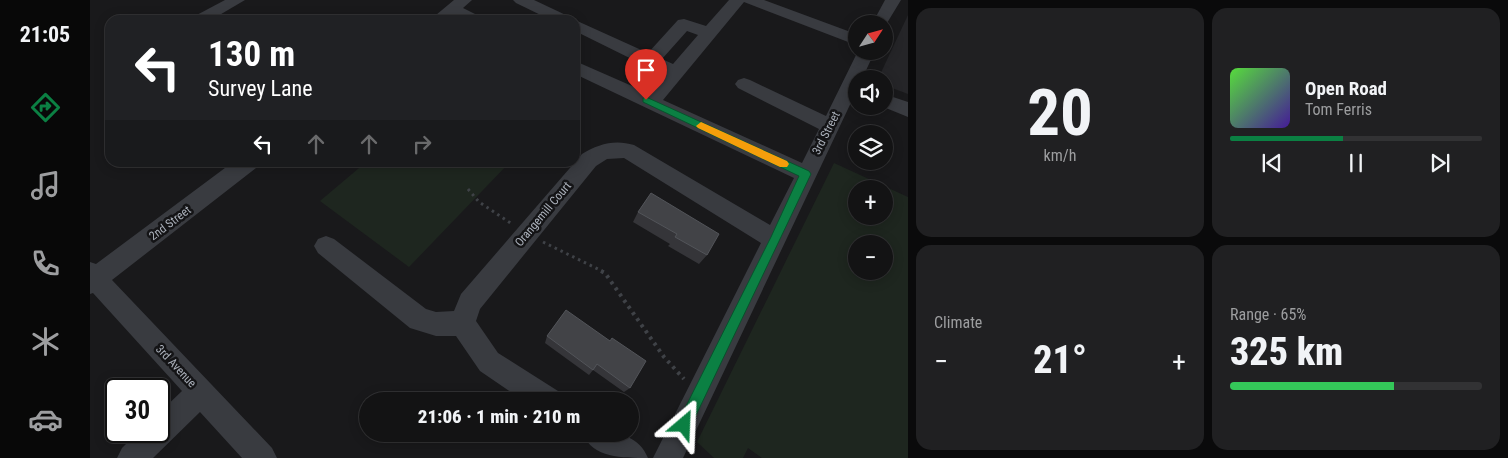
<!DOCTYPE html>
<html lang="en">
<head>
<meta charset="utf-8">
<style>
  body { margin:0; font-family:"Roboto Condensed",sans-serif; background:#202022; color:#f1f3f6; height:100vh; display:flex; flex-direction:column; font-size:19px; white-space:nowrap }
  * { box-sizing:border-box; margin:0 }
  p { font-size:16px; color:#9d9ea0 }
  .icon { flex:none; width:28px; height:28px; fill:none; stroke:currentColor; stroke-width:2; stroke-linecap:round; stroke-linejoin:round }
  .map { position:relative; flex:1; overflow:hidden }
  .sheet { display:flex; flex-direction:column; gap:8px; padding:8px; background:#0a0a0b; width:600px }
  .sheet>* { flex:none }
  .guide { position:absolute; left:15px; top:15px; width:475px; height:152px; border-radius:15px; box-shadow:0 2px 12px #0003,0 0 0 1px #323234; background:#202124; color:#fff; overflow:hidden }
  .needle { width:32px; rotate:54deg }
  .buttons { position:absolute; left:758px; top:15px; display:grid; gap:10px }
  .buttons a { display:grid; place-items:center; width:45px; height:45px; border-radius:50%; background:#131314; box-shadow:0 2px 12px #0003,0 0 0 1px #323234; font-size:25px }
  .speed { position:absolute; left:15px; top:378px; display:flex; gap:10px; font-size:25px; font-weight:700; text-align:center }
  .speed>* { display:grid; place-content:center; width:65px; height:65px; border-radius:50%; background:#131314; box-shadow:0 2px 12px #0003,0 0 0 1px #323234; line-height:1 }
  .speed .limit { border:2px solid #111; border-radius:8px; background:#fff; color:#111 }
  .pin { position:absolute; display:grid; place-items:center; width:42px; height:42px; color:#fff; margin:-51px -21px; border-radius:50% 50% 50% 0; rotate:-45deg; box-shadow:0 0 5px #0007 }
  .pin .icon { rotate:45deg }
  .me { position:absolute; width:55px; margin:-28px; rotate:26deg; stroke-linejoin:round; filter:drop-shadow(0 0 4px #0008) }
  .turn { display:flex; align-items:center; gap:18px; height:105px; padding:0 20px; font-size:22px }
  .turn .icon { width:65px; height:65px; stroke-width:2.5 }
  .turn b { display:block; font-size:35px; line-height:42px }
  .lanes { display:flex; align-items:center; height:48px; padding:0 20px; background:#0003; justify-content:center; gap:25px; direction:ltr }
  .lanes .off { opacity:.35 }
  .big { font-size:38px; font-weight:800; line-height:1.1 }
  .sheet .card { flex:1; display:flex; flex-direction:column; justify-content:center; gap:8px; min-width:0; padding:0 18px; border-radius:15px; background:#202022 }
  .sheet .dial { align-items:center; gap:0 }
  .dial b { font-size:65px; line-height:1 }
  .song { display:flex; align-items:center; gap:15px }
  .cover { width:60px; height:60px; border-radius:8px; background:linear-gradient(135deg,hsl(110 70% 55%),hsl(260 70% 35%)) }
  .played { height:5px; border-radius:2px; background:linear-gradient(90deg,#0b8043 45%,#323234 45%) }
  .keys { display:flex; justify-content:space-around; direction:ltr }
  .heat { display:flex; justify-content:space-between; align-items:center; font-size:28px; direction:ltr }
  .charge { height:8px; border-radius:4px; background:linear-gradient(90deg,#34c759 65%,#323234 0) }
  .sheet .tiles { flex:1; display:grid; gap:8px; grid-template-columns:repeat(2,1fr) }
  .trip { position:absolute; left:269px; top:392px; width:280px; height:50px; border-radius:25px; background:#131314; box-shadow:0 2px 12px #0003,0 0 0 1px #323234; font-weight:800; line-height:50px; text-align:center }
  main { display:flex; flex:1; min-height:0 }
  .dock { display:flex; flex-direction:column; width:90px; justify-content:space-around; align-items:center; background:#080808; color:#9d9ea0 }
  .dock .icon { width:35px; height:35px }
  .dock .selected { color:#0b8043 }
  .dock b { font-size:22px; color:#f1f3f6 }
  .map>svg:first-child { display:block }
</style>
</head>
<body>
<main>
<nav class="dock">
<b>21:05</b>
<svg class="icon selected" aria-label="directions" viewBox="0 0 24 24"><path d="M12 3l9 9-9 9-9-9zM9 14v-3h6M13 9l2 2-2 2"/></svg>
<svg class="icon" aria-label="music" viewBox="0 0 24 24"><path d="M9 18V5l10-2v13"/><circle cx="6" cy="18" r="3"/><circle cx="16" cy="16" r="3"/></svg>
<svg class="icon" aria-label="phone" viewBox="0 0 24 24"><path d="M5 4h4l2 5-3 2q2 4 5 5l2-3 5 2v4C11 20 4 13 5 4z"/></svg>
<svg class="icon" aria-label="climate" viewBox="0 0 24 24"><path d="M12 3v18M4 7l16 10M4 17L20 7"/></svg>
<svg class="icon" aria-label="car" viewBox="0 0 24 24"><path d="M5 17H2v-5l4-1 3-4h7l3 4 3 1v5h-3M9 17h6M6 11h13"/><circle cx="7" cy="17" r="2"/><circle cx="17" cy="17" r="2"/></svg>
</nav>
<div class="map">
<svg width="818" height="458" viewBox="0 0 818 458">
  <rect width="100%" height="100%" fill="#19191b"/>
  <path fill="#252528" d="M818 15V94L794 85V79H788Z"/>
  <g fill="#1e261f" fill-rule="evenodd">
    <path d="M275 163V162L419 163 319 267 230 201Z"/>
    <path d="M744 163 818 197V458H672L658 448 653 458H624L607 442ZM766 189H794V216H766ZM766 244H794V271H766Z"/>
  </g>
  <g fill="none" stroke-linecap="round" stroke-linejoin="round">
    <g stroke="#3f4247" stroke-width="3" stroke-dasharray="2.5 4" stroke-linecap="butt">
      <path d="M378 189 389 202 422 224"/>
      <path d="M453 242 514 272"/>
    </g>
    <path stroke="#3f4247" stroke-width="4" stroke-dasharray="3 4.5" stroke-linecap="butt" d="M511 271 515 273 574 357 594 379"/>
    <g fill="#393b40" fill-rule="evenodd">
      <path d="M135 0H155L121 20H101L103 17Z"/>
      <path d="M364 0H382L373 8 391 17 393 20H372L364 16 358 20H340Z"/>
      <path d="M423 0H444L480 17 482 20H461L426 3Z"/>
      <path d="M639 0H674L766 34V45L654 2 573 100 712 163 729 129 648 88 645 84 648 80 654 78 660 80 736 116 768 51H785L772 79H766V92L593 458H563L671 243 534 158 517 159 506 166 390 309 386 321 408 353 468 391 472 401H434L390 371 366 336H346L320 328 228 253 224 246 228 239 236 236 244 239 336 309 346 312 364 311 371 294 492 154C508 144 525 139 544 145L680 225 704 178 485 74V61L558 93 574 75 485 31V20L558 53 588 20 594 19 616 26ZM597 31 608 35 583 64 572 59Z"/>
      <path d="M795 0H811L794 28V24H782Z"/>
      <path d="M794 94 818 102V117L791 106H794Z"/>
      <path d="M143 162H169L166 168 22 280 182 448 187 458H152L110 412 63 458H27L32 448 49 431H69V413L92 391 3 293 0 294V262L6 264Z"/>
      <path d="M493 434C519 434 546 429 558 458 532 458 503 458 493 434Z"/>
    </g>
  </g>
  <g fill="#353539">
    <path d="M561 193 617 255 609 264 578 246 580 244 543 222 548 212Z"/>
    <path d="M476 310 540 388 534 392 503 370 499 375 455 343 457 336Z"/>
  </g>
  <g fill="#424347" stroke="#525459">
    <path d="M561 193 629 234 617 255 585 237 587 234 548 212Z"/>
    <path d="M476 310 520 341 522 338 556 361 540 388 507 364 503 370 457 336Z"/>
  </g>
  <path fill="#0b8043" stroke="#07532c" d="M556 97 719 171 721 174 599 430 594 432 589 430 587 425 589 420 681 237 709 176 553 102V98Z"/>
  <path fill="#f59e0b" d="M611 122 697 161 699 164 697 167H690L608 128 606 126Z"/>
  <g text-anchor="middle" stroke-width="5" stroke-linejoin="round" paint-order="stroke">
    <g font-size="12" fill="#abb1bb" stroke="#141416">
      <text transform="translate(736 133) rotate(-63)" y="4">3rd Street</text>
      <text transform="translate(453 214) rotate(-50)" y="4">Orangemill Court</text>
      <text transform="translate(80 223) rotate(-37)" y="4">2nd Street</text>
      <text transform="translate(86 366) rotate(47)" y="4">3rd Avenue</text>
    </g>
  </g>
</svg>
<div class="buttons">
<a><svg class="needle" viewBox="-14 -14 28 28"><path d="M0-13l5 13h-10z" fill="#e53935"/><path d="M0 13l5-13h-10z" fill="#9d9ea0"/></svg></a>
<a><svg class="icon" aria-label="sound" viewBox="0 0 24 24"><path d="M4 9h4l5-4v14l-5-4H4zM17 9q2 3 0 6"/></svg></a>
<a><svg class="icon" aria-label="layers" viewBox="0 0 24 24"><path d="M12 4l9 5-9 5-9-5zM3 14l9 5 9-5"/></svg></a>
<a>+</a>
<a>−</a>
</div>
<div class="speed"><div class="limit">30</div></div>
<div class="pin" style="left:556px;top:100px;background:#d93025"><svg class="icon" aria-label="arrive" viewBox="0 0 24 24"><path d="M6 21V4h12l-3 4 3 4H6"/></svg></div>
<svg class="me" style="left:594px;top:425px" viewBox="-20 -20 40 40"><path d="M0-17L14 15 0 8-14 15z" fill="#0b8043" stroke="#fff" stroke-width="4"/></svg>
<div class="trip">21:06 · 1 min · 210 m</div>
<div class="guide">
<div class="turn"><svg class="icon" aria-label="left" viewBox="0 0 24 24"><path d="M17 20v-9H6M10 6l-5 5 5 5"/></svg><div><b>130 m</b>Survey Lane</div></div>
<div class="lanes"><svg class="icon" aria-label="left" viewBox="0 0 24 24"><path d="M17 20v-9H6M10 6l-5 5 5 5"/></svg><svg class="icon off" aria-label="ahead" viewBox="0 0 24 24"><path d="M12 20V5M6 11l6-6 6 6"/></svg><svg class="icon off" aria-label="ahead" viewBox="0 0 24 24"><path d="M12 20V5M6 11l6-6 6 6"/></svg><svg class="icon off" aria-label="right" viewBox="0 0 24 24"><path d="M7 20v-9h11M14 6l5 5-5 5"/></svg></div>
</div>
</div>
<section class="sheet">
<div class="tiles">
<div class="card dial"><b>20</b><p>km/h</p></div>
<div class="card">
<div class="song"><i class="cover"></i><div><b>Open Road</b><p>Tom Ferris</p></div></div>
<div class="played"></div>
<div class="keys"><svg class="icon" aria-label="previous" viewBox="0 0 24 24"><path d="M18 5L8 12l10 7zM5 5v14"/></svg><svg class="icon" aria-label="pause" viewBox="0 0 24 24"><path d="M8 5v14M16 5v14"/></svg><svg class="icon" aria-label="next" viewBox="0 0 24 24"><path d="M6 5l10 7-10 7zM19 5v14"/></svg></div>
</div>
<div class="card"><p>Climate</p>
<div class="heat"><a>−</a><b class="big">21°</b><a>+</a></div>
</div>
<div class="card"><p>Range · 65%</p><b class="big">325 km</b><div class="charge"></div></div>
</div>
</section>
</main>
</body>
</html>
